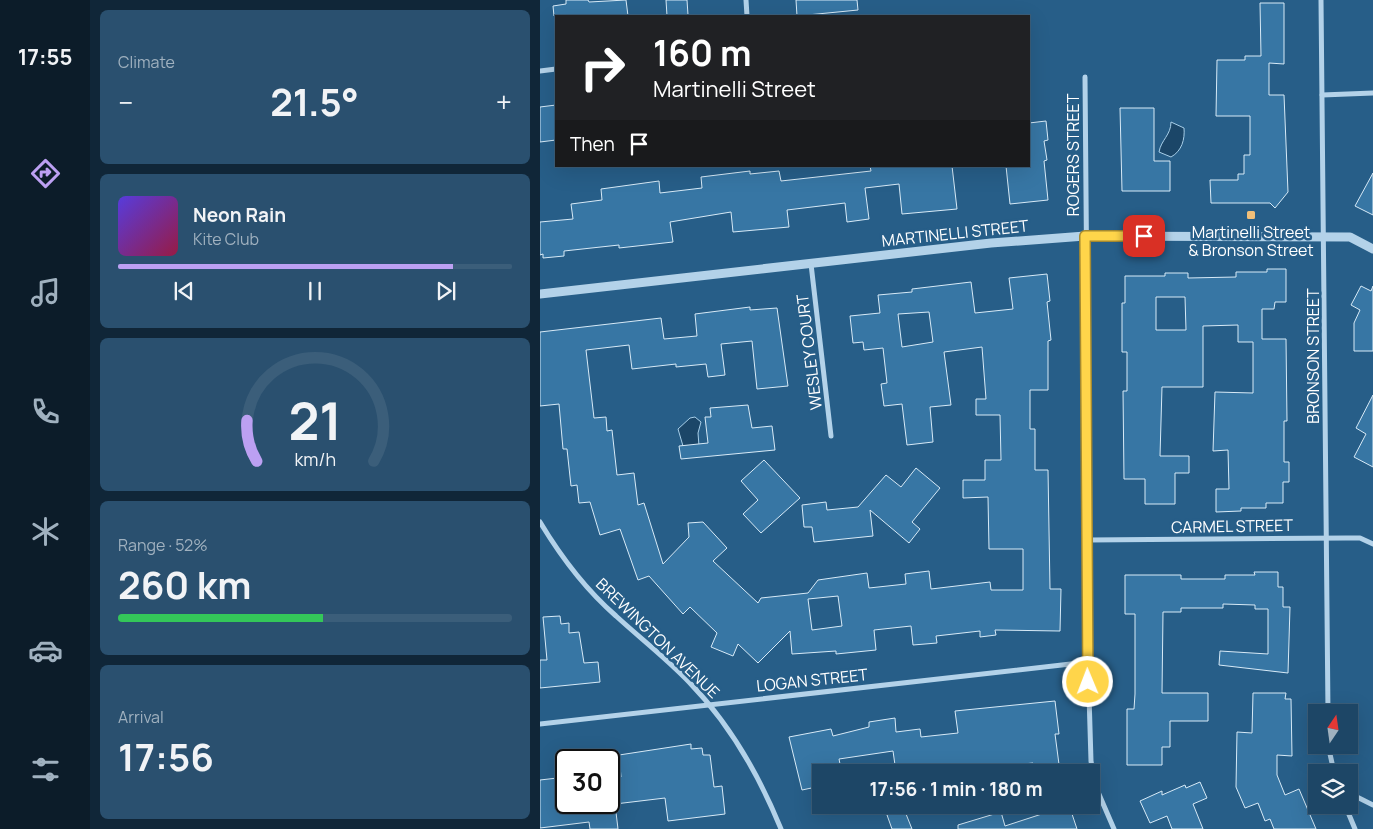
<!DOCTYPE html>
<html lang="en">
<head>
<meta charset="utf-8">
<style>
  body { margin:0; font-family:Manrope,sans-serif; background:#2a506f; color:#f1f3f6; height:100vh; display:flex; flex-direction:column; font-size:19px; white-space:nowrap }
  * { box-sizing:border-box; margin:0 }
  p { font-size:16px; color:#a0b1bf }
  .icon { flex:none; width:28px; height:28px; fill:none; stroke:currentColor; stroke-width:2; stroke-linecap:round; stroke-linejoin:round }
  .map { position:relative; flex:1; overflow:hidden }
  .panel { display:flex; flex-direction:column; gap:10px; padding:10px; background:#102638; width:450px }
  .panel>* { flex:none }
  .guide { position:absolute; left:15px; top:15px; width:475px; height:152px; border-radius:0px; box-shadow:0 5px 20px #0002,0 0 0 1px #3b5e7a; background:#202124; color:#fff; overflow:hidden }
  .needle { width:32px; rotate:13deg }
  .buttons { position:absolute; left:768px; top:704px; display:grid; gap:10px }
  .buttons a { display:grid; place-items:center; width:50px; height:50px; border-radius:0px; background:#1d4666; box-shadow:0 5px 20px #0002,0 0 0 1px #3b5e7a; font-size:25px }
  .speed { position:absolute; left:15px; top:749px; display:flex; gap:10px; font-size:25px; font-weight:700; text-align:center }
  .speed>* { display:grid; place-content:center; width:65px; height:65px; border-radius:50%; background:#1d4666; box-shadow:0 5px 20px #0002,0 0 0 1px #3b5e7a; line-height:1 }
  .speed .limit { border:2px solid #111; border-radius:8px; background:#fff; color:#111 }
  .pin { position:absolute; display:grid; place-items:center; width:42px; height:42px; color:#fff; margin:-21px; border-radius:10px; box-shadow:0 2px 8px #0006 }
  .me { position:absolute; width:55px; margin:-28px; rotate:359deg; stroke-linejoin:round; filter:drop-shadow(0 0 4px #0008) }
  .turn { display:flex; align-items:center; gap:18px; height:105px; padding:0 15px; font-size:22px }
  .turn .icon { width:65px; height:65px; stroke-width:2.5 }
  .turn b { display:block; font-size:35px; line-height:42px }
  .then { display:flex; align-items:center; height:48px; padding:0 15px; background:#0003; gap:10px; font-size:19px }
  .big { font-size:38px; font-weight:700; line-height:1.1 }
  .panel .card { flex:1; display:flex; flex-direction:column; justify-content:center; gap:8px; min-width:0; padding:0 18px; border-radius:8px; background:#2a506f }
  .panel .dial { align-items:center; gap:0 }
  .dial svg { height:130px; overflow:visible; fill:none; stroke:#3b5e7a; stroke-width:7; stroke-linecap:round; text-anchor:middle }
  .dial text { fill:#f1f3f6; stroke:none }
  .song { display:flex; align-items:center; gap:15px }
  .cover { width:60px; height:60px; border-radius:8px; background:linear-gradient(135deg,hsl(250 70% 55%),hsl(340 70% 35%)) }
  .played { height:5px; border-radius:2px; background:linear-gradient(90deg,#bca0f2 85%,#3b5e7a 85%) }
  .keys { display:flex; justify-content:space-around; direction:ltr }
  .heat { display:flex; justify-content:space-between; align-items:center; font-size:28px; direction:ltr }
  .charge { height:8px; border-radius:4px; background:linear-gradient(90deg,#34c759 52%,#3b5e7a 0) }
  .trip { position:absolute; left:272px; top:764px; width:288px; height:50px; border-radius:0px; background:#1d4666; box-shadow:0 5px 20px #0002,0 0 0 1px #3b5e7a; font-weight:700; line-height:50px; text-align:center }
  main { display:flex; flex:1; min-height:0 }
  .tab-bar { display:flex; flex-direction:column; width:90px; justify-content:space-around; align-items:center; background:#0c1c29; color:#a0b1bf }
  .tab-bar .icon { width:35px; height:35px }
  .tab-bar .selected { color:#bca0f2 }
  .tab-bar b { font-size:22px; color:#f1f3f6 }
  .map>svg:first-child { display:block }
</style>
</head>
<body>
<main>
<nav class="tab-bar">
<b>17:55</b>
<svg class="icon selected" aria-label="directions" viewBox="0 0 24 24"><path d="M12 3l9 9-9 9-9-9zM9 14v-3h6M13 9l2 2-2 2"/></svg>
<svg class="icon" aria-label="music" viewBox="0 0 24 24"><path d="M9 18V5l10-2v13"/><circle cx="6" cy="18" r="3"/><circle cx="16" cy="16" r="3"/></svg>
<svg class="icon" aria-label="phone" viewBox="0 0 24 24"><path d="M5 4h4l2 5-3 2q2 4 5 5l2-3 5 2v4C11 20 4 13 5 4z"/></svg>
<svg class="icon" aria-label="climate" viewBox="0 0 24 24"><path d="M12 3v18M4 7l16 10M4 17L20 7"/></svg>
<svg class="icon" aria-label="car" viewBox="0 0 24 24"><path d="M5 17H2v-5l4-1 3-4h7l3 4 3 1v5h-3M9 17h6M6 11h13"/><circle cx="7" cy="17" r="2"/><circle cx="17" cy="17" r="2"/></svg>
<svg class="icon" aria-label="filters" viewBox="0 0 24 24"><path d="M4 7h16M4 17h16"/><circle cx="9" cy="7" r="2"/><circle cx="15" cy="17" r="2"/></svg>
</nav>
<section class="panel">
<div class="card"><p>Climate</p>
<div class="heat"><a>−</a><b class="big">21.5°</b><a>+</a></div>
</div>
<div class="card">
<div class="song"><i class="cover"></i><div><b>Neon Rain</b><p>Kite Club</p></div></div>
<div class="played"></div>
<div class="keys"><svg class="icon" aria-label="previous" viewBox="0 0 24 24"><path d="M18 5L8 12l10 7zM5 5v14"/></svg><svg class="icon" aria-label="pause" viewBox="0 0 24 24"><path d="M8 5v14M16 5v14"/></svg><svg class="icon" aria-label="next" viewBox="0 0 24 24"><path d="M6 5l10 7-10 7zM19 5v14"/></svg></div>
</div>
<div class="card dial"><svg viewBox="0 0 100 80">
<path d="M14 69A42 42 0 1 1 86 69"/>
<path d="M14 69A42 42 0 0 1 8 44" stroke="#bca0f2"/>
<text x="50" y="56" font-size="32" font-weight="700">21</text>
<text x="50" y="72" font-size="11">km/h</text>
</svg></div>
<div class="card"><p>Range · 52%</p><b class="big">260 km</b><div class="charge"></div></div>
<div class="card"><p>Arrival</p><b class="big">17:56</b></div>
</section>
<div class="map">
<svg width="833" height="829" viewBox="0 0 833 829">
  <rect width="100%" height="100%" fill="#275e88"/>
  <g fill="#1b4668" stroke="#a8cfe9">
    <path d="M631 122 644 128C645 139 642 151 631 157L619 152C621 140 631 135 631 122Z"/>
    <path d="M155 417 161 422 158 433 159 446H143L138 429 150 418Z"/>
  </g>
  <g fill="#3776a4" stroke="#d7eaf7" fill-rule="evenodd">
    <path d="M26 0H48L49 2 86 0 88 16H14L13 6 26 4Z"/>
    <path d="M126 0H147L148 15 127 16Z"/>
    <path d="M256 0H317L318 10 257 16Z"/>
    <path d="M720 3H744V64L729 63V95H744L748 192 735 208 730 203H671L670 180H698V174H704V155H710V116H676L677 60H705V56H721Z"/>
    <path d="M16 105V140L0 142V107Z"/>
    <path d="M580 108H614V161H630V191H582Z"/>
    <path d="M506 121 508 140 504 141 507 160 504 161 508 200 470 204 466 166H489V123Z"/>
    <path d="M330 166H412L417 209 362 214 359 184 325 188 329 219 307 222 305 203 247 210 249 227 193 232 191 212 130 222 133 242 79 248V245L24 251V256L3 258V254L0 255V222L33 219 31 204 62 200 61 189 119 181 120 193 162 188 161 177 210 171V174L239 171 241 181 331 171Z"/>
    <path d="M833 173V215L815 206Z"/>
    <path d="M727 269H746V302H735L734 309H722V339H746L747 421H744V462H749V482H743V503H726V508H701V511L676 512V489H689L688 450 673 451 675 392 713 393V342H698V325L663 326V387H622L620 456H649V473H635V504H605V479H584L583 391H587V352H582V303H585V276H625V273H648V278L696 277V272H727ZM616 297H645L646 330H616Z"/>
    <path d="M507 274 510 301 507 302 511 340 508 341V390H490V429H495V470H508L510 589H521L520 631 455 630 456 635 440 637V631L396 636 397 643 373 645 371 626 334 630 336 650 296 654V651L252 654 250 631 218 663 198 644 193 656 171 647 177 633 150 607 143 614 109 576 98 580 80 529 60 535 50 502 39 503 37 485 31 486 27 449H23L19 404 0 406V332L121 318 124 339 157 336 155 314 210 307V310L237 308 248 386 217 389 212 341 181 344 185 375 168 377 166 364 136 367V364L92 369 89 345 46 350 54 418 66 417 67 431 72 430 77 475 94 473 98 505 104 503 123 564 149 537 148 523 163 522 187 548 173 561 218 603 221 598 268 593 278 580 327 573 329 588 366 584 365 574 389 571 391 589 450 582 451 590H483V549H449L448 497 423 498V480H445V460H461L460 415H436V399H446L442 347 404 352 411 405 390 407 393 442 367 445 362 404 344 406 341 384 347 383 343 348 324 350 323 342 313 343 310 316 340 313 338 295 372 292V289L431 282 435 313 473 309 469 278ZM389 312 393 342 362 347 358 314ZM298 596 302 626 272 630 268 599Z"/>
    <path d="M821 286 831 291 833 286V351H814V323L820 310 811 305Z"/>
    <path d="M833 395V467L814 457 826 434 816 428Z"/>
    <path d="M208 405 212 428 232 426 235 450 141 459 139 446 168 443 165 417H171L170 408Z"/>
    <path d="M224 460 260 498 221 533 203 514 218 500 201 481Z"/>
    <path d="M376 468 400 488 372 522 380 529 369 543 330 510 333 536 274 542 272 527H264L262 505 286 502 287 510 318 507 346 475 361 487Z"/>
    <path d="M714 572H738V587H743V607H750L748 673 679 665 680 651 728 654V609H715V605L683 604V608H641V612H623L622 693H668V721H630V747H622V765H587V709H594L595 694V614H585V575H641V579H685V575H715Z"/>
    <path d="M20 616 21 624 29 623V633L39 632 44 663 58 662 60 682 0 688V660H7L3 617Z"/>
    <path d="M713 693H746L745 699H751L752 756 737 755V775L745 795 759 789 776 829H734L730 819 725 821 718 803 705 808 696 787 697 732 712 733Z"/>
    <path d="M515 701 519 734H515L520 772H494L493 763 445 768 446 772H393V770L356 772 353 751 299 759 300 764 286 767 287 772H281V786L262 790 249 737 291 729 293 736 329 727V722L355 718 356 732 380 729 381 737 418 733 415 711Z"/>
    <path d="M151 744V749L162 748 163 755H170L174 787 182 786 185 814 128 821 125 798 75 804 78 829H50L49 822 0 828V780L26 777V802H69V778L81 777 79 755Z"/>
    <path d="M660 782 667 798 653 804 663 829H632L627 816 610 823 600 801 622 791V795L645 785 646 788Z"/>
    <path d="M505 805H529L537 829H418V825L461 812 465 826 508 812Z"/>
    <path d="M364 809 372 829H352L347 815Z"/>
  </g>
  <g fill="none" stroke-linecap="round" stroke-linejoin="round">
    <g stroke="#b3d2e9" stroke-width="5">
      <path d="M206 0 207 16"/>
      <path d="M781 0 788 712"/>
      <path d="M0 71 16 69"/>
      <path d="M545 77 549 540 548 662 551 761 555 785 574 829"/>
      <path d="M782 95 833 93"/>
      <path d="M271 264 291 436"/>
      <path d="M0 522C21 557 45 589 76 616 100 638 126 658 149 682 190 724 219 775 241 829"/>
      <path d="M549 540 806 538H820L833 544"/>
      <path d="M0 724 548 662"/>
      <path d="M788 745 794 772"/>
      <path d="M809 793 833 805"/>
      <path d="M805 805 815 829"/>
    </g>
    <path stroke="#b3d2e9" stroke-width="9" d="M0 294 451 243 545 236 810 237 833 249"/>
  </g>
  <g fill="none" stroke-linecap="round" stroke-linejoin="round">
    <defs>
      <path id="route" d="M548 682 545 236H604"/>
    </defs>
    <use href="#route" stroke="#a68a30" stroke-width="12"/>
    <use href="#route" stroke="#ffd54a" stroke-width="9"/>
  </g>
  <rect fill="#f1bf79" stroke="#275e88" stroke-width="2" x="706" y="210" width="10" height="10" rx="2.5"/>
  <g text-anchor="middle" stroke-width="5" stroke-linejoin="round" paint-order="stroke">
    <g font-size="16" fill="#fff" stroke="#275e88">
      <text transform="translate(533 155) rotate(-90)" y="6">ROGERS STREET</text>
      <text transform="translate(415 233) rotate(-6)" y="6">MARTINELLI STREET</text>
      <text transform="translate(269 352) rotate(-97)" y="6">WESLEY COURT</text>
      <text transform="translate(773 356) rotate(-90)" y="6">BRONSON STREET</text>
      <text transform="translate(692 526) rotate(-1)" y="6">CARMEL STREET</text>
      <text transform="translate(118 638) rotate(44)" y="6">BREWINGTON AVENUE</text>
      <text transform="translate(272 680) rotate(-6)" y="6">LOGAN STREET</text>
    </g>
    <g font-size="16" fill="#fff" stroke="#275e88">
      <text x="711" y="238">Martinelli Street<tspan x="711" dy="18">&amp; Bronson Street</tspan></text>
    </g>
  </g>
</svg>
<div class="buttons">
<a><svg class="needle" viewBox="-14 -14 28 28"><path d="M0-13l5 13h-10z" fill="#e53935"/><path d="M0 13l5-13h-10z" fill="#a0b1bf"/></svg></a>
<a><svg class="icon" aria-label="layers" viewBox="0 0 24 24"><path d="M12 4l9 5-9 5-9-5zM3 14l9 5 9-5"/></svg></a>
</div>
<div class="speed"><div class="limit">30</div></div>
<div class="pin" style="left:604px;top:236px;background:#d93025"><svg class="icon" aria-label="arrive" viewBox="0 0 24 24"><path d="M6 21V4h12l-3 4 3 4H6"/></svg></div>
<svg class="me" style="left:548px;top:682px" viewBox="-20 -20 40 40"><circle r="17" fill="#ffd54a" stroke="#fff" stroke-width="3"/><path d="M0-11L8 9 0 5-8 9z" fill="#fff"/></svg>
<div class="trip">17:56 · 1 min · 180 m</div>
<div class="guide">
<div class="turn"><svg class="icon" aria-label="right" viewBox="0 0 24 24"><path d="M7 20v-9h11M14 6l5 5-5 5"/></svg><div><b>160 m</b>Martinelli Street</div></div>
<div class="then">Then<svg class="icon" aria-label="arrive" viewBox="0 0 24 24"><path d="M6 21V4h12l-3 4 3 4H6"/></svg></div>
</div>
</div>
</main>
</body>
</html>
